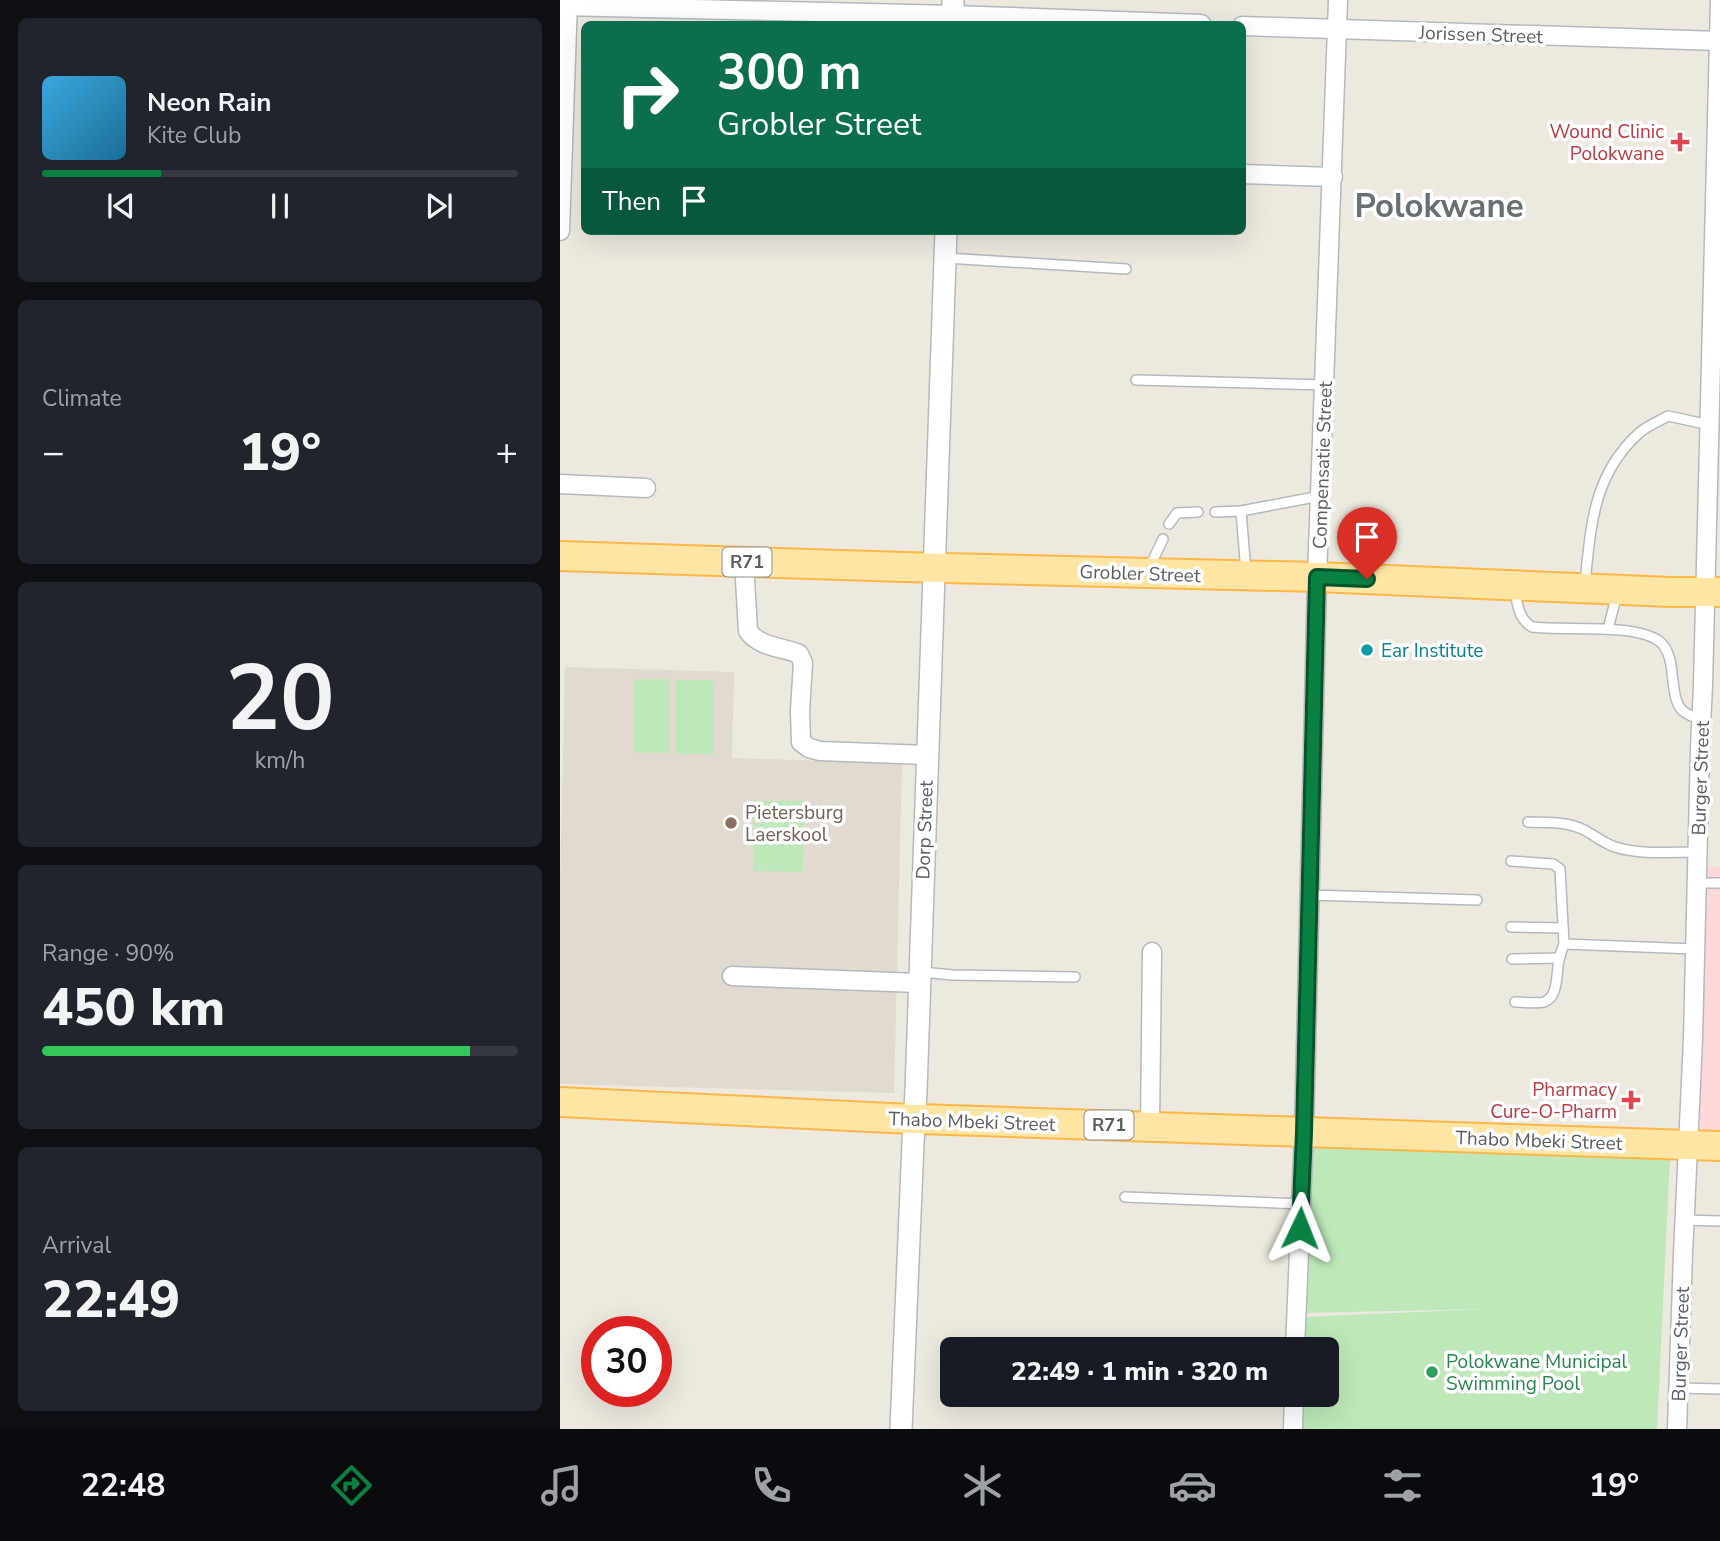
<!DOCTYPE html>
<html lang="en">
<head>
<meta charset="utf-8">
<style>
  body { margin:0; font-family:"Nunito Sans",sans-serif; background:#20242c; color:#f1f3f6; height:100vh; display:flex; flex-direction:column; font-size:26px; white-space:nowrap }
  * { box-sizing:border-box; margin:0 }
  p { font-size:23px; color:#9ea1a6 }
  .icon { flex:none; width:38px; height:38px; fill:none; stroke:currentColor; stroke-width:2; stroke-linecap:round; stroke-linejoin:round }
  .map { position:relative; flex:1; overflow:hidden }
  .side { display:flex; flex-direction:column; gap:18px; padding:18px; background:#0d0f14; width:560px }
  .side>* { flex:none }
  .banner { position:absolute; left:21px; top:21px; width:665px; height:214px; border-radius:10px; box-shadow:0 7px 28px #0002; background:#0b6e4f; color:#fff; overflow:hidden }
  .speed { position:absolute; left:21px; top:1316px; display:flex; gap:14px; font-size:35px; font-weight:700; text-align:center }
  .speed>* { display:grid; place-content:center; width:91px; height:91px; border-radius:50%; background:#171b24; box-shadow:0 7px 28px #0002; line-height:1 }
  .speed .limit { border:10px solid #d22; background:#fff; color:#111 }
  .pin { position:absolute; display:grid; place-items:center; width:60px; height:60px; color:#fff; margin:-72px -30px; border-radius:50% 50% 50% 0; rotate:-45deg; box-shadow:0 0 7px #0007 }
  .pin .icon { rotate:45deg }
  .me { position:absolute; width:77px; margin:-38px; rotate:2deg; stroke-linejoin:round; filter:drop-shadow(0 0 5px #0008) }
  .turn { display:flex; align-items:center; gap:24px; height:147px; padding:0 21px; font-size:32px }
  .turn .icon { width:91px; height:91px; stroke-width:2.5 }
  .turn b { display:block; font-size:49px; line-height:60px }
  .then { display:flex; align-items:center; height:66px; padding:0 21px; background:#0003; gap:14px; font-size:26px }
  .big { font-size:52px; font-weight:800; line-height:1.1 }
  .side .widget { flex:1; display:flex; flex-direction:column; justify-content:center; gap:10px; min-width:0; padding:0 24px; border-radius:10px; background:#20242c }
  .side .dial { align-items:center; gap:0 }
  .dial b { font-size:91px; line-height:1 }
  .song { display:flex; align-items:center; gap:21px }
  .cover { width:84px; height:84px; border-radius:10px; background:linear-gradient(135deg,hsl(200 70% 55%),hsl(200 70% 35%)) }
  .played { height:7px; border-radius:4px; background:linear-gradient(90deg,#0b8043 25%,#363941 25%) }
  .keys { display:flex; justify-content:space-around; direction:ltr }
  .heat { display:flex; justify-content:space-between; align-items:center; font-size:38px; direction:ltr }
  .charge { height:10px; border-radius:5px; background:linear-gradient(90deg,#34c759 90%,#363941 0) }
  .trip { position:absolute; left:380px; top:1337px; width:399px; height:70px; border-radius:10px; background:#171b24; box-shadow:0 7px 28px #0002; font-weight:800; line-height:70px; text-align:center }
  .dock { display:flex; height:112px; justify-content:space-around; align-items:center; background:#090b0e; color:#9ea1a6 }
  .dock .icon { width:49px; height:49px }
  .dock .active { color:#0b8043 }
  .dock b { font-size:32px; color:#f1f3f6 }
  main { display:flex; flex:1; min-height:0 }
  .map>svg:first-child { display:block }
</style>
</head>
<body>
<main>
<section class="side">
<div class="widget">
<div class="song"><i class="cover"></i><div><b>Neon Rain</b><p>Kite Club</p></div></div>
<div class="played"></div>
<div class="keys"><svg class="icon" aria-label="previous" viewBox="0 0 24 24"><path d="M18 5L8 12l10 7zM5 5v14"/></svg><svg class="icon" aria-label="pause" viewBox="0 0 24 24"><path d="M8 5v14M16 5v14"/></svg><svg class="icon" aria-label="next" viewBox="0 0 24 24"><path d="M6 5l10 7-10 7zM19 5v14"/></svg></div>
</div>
<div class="widget"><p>Climate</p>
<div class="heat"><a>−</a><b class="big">19°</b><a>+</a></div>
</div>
<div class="widget dial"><b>20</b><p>km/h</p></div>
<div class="widget"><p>Range · 90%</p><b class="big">450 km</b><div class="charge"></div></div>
<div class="widget"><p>Arrival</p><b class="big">22:49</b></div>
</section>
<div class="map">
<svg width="1160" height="1429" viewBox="0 0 1160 1429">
  <rect width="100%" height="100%" fill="#ede9df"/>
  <path fill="#e0dad0" d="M5 667 174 672 172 758 342 763 334 1093 0 1084V884Z"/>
  <path fill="#fed8d9" d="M1147 867H1160V1131L1136 1130Z"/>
  <g fill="#bee8b9">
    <path d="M73 679H109L110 753H73Z"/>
    <path d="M116 680H153L154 754H116Z"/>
    <path d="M193 801H244L243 872 193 871Z"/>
    <path d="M745 1145 1110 1158 1097 1429H738L739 1395H766V1349H740L741 1317 927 1309 740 1313Z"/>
  </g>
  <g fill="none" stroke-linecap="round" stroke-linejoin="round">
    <defs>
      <g id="service">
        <path d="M386 258 566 269"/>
        <path d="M576 380 765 385"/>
        <path d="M681 511 686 572"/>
        <path d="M655 512 681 511 760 496"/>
        <path d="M609 524 617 513 638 512"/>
        <path d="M589 568 603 539"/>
        <path d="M1025 583C1031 525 1033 475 1079 433 1087 426 1099 421 1108 416L1150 425"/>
        <path d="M955 588C957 604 958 618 972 627 1004 631 1074 623 1099 641 1119 656 1107 697 1123 711 1128 715 1136 718 1142 721"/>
        <path d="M1048 629 1057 594"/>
        <path d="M968 822C986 823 1005 821 1022 829 1033 834 1043 843 1055 847 1080 855 1111 852 1137 852"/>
        <path d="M951 861 993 864 1000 869 1004 944 1135 949"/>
        <path d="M1136 883H1160"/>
        <path d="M750 895 917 900"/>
        <path d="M951 927 1003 928"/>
        <path d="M952 959 999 958"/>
        <path d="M361 972 393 975 515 977"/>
        <path d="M955 1002C964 1002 976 1004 984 1002 999 997 996 973 999 960 1000 955 1002 949 1004 944"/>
        <path d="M565 1197 741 1204"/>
        <path d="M1125 1220 1160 1221"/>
        <path d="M1119 1388 1160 1389"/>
      </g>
      <g id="minor">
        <path d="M0 6 393 15 641 24"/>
        <path d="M682 26 1160 41"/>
        <path d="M682 174 773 177"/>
        <path d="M0 231 8 0"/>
        <path d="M0 484 86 488"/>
        <path d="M184 562 188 631C199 647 222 647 239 654L243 663 240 711 241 742 249 748 260 751 367 755"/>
        <path d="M172 976 359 983"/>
        <path d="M590 1127 592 952"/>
        <path d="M735 1349 744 1132 757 577 778 0"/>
        <path d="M733 1429 734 1395"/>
        <path d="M1117 1429 1123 1254 1133 1039 1140 748 1143 685 1160 0"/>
      </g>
      <g id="tertiary">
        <path d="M393 24V0"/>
        <path d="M341 1429 353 1143 356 1091 386 231"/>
      </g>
      <g id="primary">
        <path d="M0 556 344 567 757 577 1110 592H1160"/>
        <path d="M0 1102 330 1118 1160 1146"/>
      </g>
    </defs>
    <use href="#service" stroke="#b5b9be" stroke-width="12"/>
    <use href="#minor" stroke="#b5b9be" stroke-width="21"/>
    <use href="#tertiary" stroke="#b5b9be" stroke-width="24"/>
    <use href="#primary" stroke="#ffb647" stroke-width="32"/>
    <use href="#service" stroke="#fff" stroke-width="9"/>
    <use href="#minor" stroke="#fff" stroke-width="18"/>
    <use href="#tertiary" stroke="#fff" stroke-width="21"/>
    <use href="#primary" stroke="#ffe5a3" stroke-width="28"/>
  </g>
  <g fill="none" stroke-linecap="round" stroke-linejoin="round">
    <defs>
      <path id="route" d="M740 1228 744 1132 757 577 807 579"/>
    </defs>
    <use href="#route" stroke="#07532c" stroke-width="18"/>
    <use href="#route" stroke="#0b8043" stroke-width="12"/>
  </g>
  <g fill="#e0444e" stroke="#fff" stroke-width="2.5">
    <path d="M1116.5 131.5h7v7h7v7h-7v7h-7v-7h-7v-7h7z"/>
    <path d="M1067.5 1089.5h7v7h7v7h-7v7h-7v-7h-7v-7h7z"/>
  </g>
  <circle fill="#0f9aa8" stroke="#fff" stroke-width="2.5" cx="807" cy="650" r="7"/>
  <circle fill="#8d6e63" stroke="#fff" stroke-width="2.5" cx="171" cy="823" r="7"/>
  <circle fill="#2e9e5b" stroke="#fff" stroke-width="2.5" cx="872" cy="1372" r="7"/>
  <g text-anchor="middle" stroke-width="7" stroke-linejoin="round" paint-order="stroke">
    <g fill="#fff" stroke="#8a8e91" stroke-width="2">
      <rect x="162.5" y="547.5" width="49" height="29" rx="5"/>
      <rect x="524.5" y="1110.5" width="49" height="29" rx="5"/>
    </g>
    <g font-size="18" font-weight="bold" fill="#585e62">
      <text x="187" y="568">R71</text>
      <text x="549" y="1131">R71</text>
    </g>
    <g font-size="19" fill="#585e62" stroke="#fff">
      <text transform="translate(921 34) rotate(2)" y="7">Jorissen Street</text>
      <text transform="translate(762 465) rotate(-88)" y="7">Compensatie Street</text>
      <text transform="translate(580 573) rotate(2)" y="7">Grobler Street</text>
      <text transform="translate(1140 778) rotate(-88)" y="7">Burger Street</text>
      <text transform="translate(364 830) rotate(-88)" y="7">Dorp Street</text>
      <text transform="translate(412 1121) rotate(2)" y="7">Thabo Mbeki Street</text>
      <text transform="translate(979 1140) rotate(2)" y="7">Thabo Mbeki Street</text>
      <text transform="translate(1120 1344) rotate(-88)" y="7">Burger Street</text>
    </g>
    <g font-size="19" fill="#be3a42" stroke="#fff" text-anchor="end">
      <text x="1104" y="138">Wound Clinic<tspan x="1104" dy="22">Polokwane</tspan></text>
      <text x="1057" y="1096">Pharmacy<tspan x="1057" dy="22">Cure-O-Pharm</tspan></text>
    </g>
    <g font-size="19" fill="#0d838f" stroke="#fff" text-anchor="start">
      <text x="821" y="657">Ear Institute</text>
    </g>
    <g font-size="19" fill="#785e54" stroke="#fff" text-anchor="start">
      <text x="185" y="819">Pietersburg<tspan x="185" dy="22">Laerskool</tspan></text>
    </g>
    <g font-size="19" fill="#27864d" stroke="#fff" text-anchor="start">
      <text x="886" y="1368">Polokwane Municipal<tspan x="886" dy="22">Swimming Pool</tspan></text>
    </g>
    <g font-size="33" font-weight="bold" fill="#697074" stroke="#fff">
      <text x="879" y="217">Polokwane</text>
    </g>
  </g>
</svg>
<div class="speed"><div class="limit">30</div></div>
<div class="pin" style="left:807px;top:579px;background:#d93025"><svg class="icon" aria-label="arrive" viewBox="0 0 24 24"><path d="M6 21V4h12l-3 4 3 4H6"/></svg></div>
<svg class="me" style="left:740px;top:1228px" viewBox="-20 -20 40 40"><path d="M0-17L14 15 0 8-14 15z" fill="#0b8043" stroke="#fff" stroke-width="4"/></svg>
<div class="trip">22:49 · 1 min · 320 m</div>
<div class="banner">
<div class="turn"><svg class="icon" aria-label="right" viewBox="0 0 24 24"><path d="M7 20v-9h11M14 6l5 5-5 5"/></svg><div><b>300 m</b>Grobler Street</div></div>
<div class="then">Then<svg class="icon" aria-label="arrive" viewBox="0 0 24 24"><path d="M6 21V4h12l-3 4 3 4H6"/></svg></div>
</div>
</div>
</main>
<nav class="dock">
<b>22:48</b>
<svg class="icon active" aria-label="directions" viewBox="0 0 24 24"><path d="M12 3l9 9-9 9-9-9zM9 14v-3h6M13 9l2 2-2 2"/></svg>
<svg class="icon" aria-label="music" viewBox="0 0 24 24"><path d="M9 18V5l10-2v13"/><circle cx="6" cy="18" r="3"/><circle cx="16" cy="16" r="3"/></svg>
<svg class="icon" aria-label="phone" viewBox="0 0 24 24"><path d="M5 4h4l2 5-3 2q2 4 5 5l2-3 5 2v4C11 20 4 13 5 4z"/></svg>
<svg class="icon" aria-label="climate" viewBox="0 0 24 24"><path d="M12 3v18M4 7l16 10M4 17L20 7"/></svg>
<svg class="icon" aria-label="car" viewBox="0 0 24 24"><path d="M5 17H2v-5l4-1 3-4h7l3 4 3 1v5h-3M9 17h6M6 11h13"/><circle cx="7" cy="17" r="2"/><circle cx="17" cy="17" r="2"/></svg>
<svg class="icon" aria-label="filters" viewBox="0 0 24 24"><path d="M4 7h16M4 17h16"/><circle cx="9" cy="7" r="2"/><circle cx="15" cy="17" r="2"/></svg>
<b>19°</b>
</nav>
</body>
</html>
